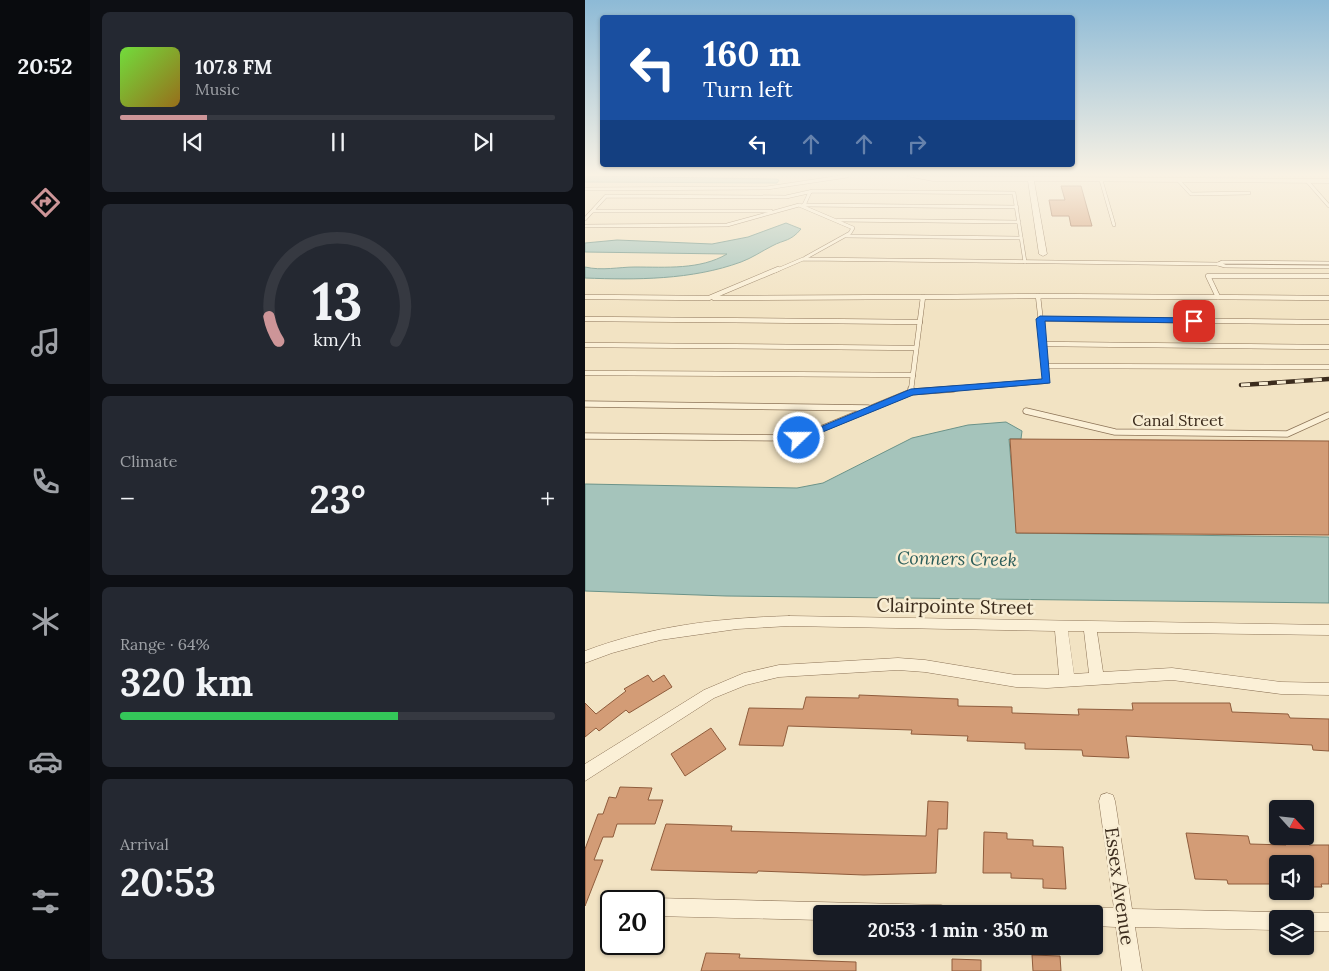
<!DOCTYPE html>
<html lang="en">
<head>
<meta charset="utf-8">
<style>
  body { margin:0; font-family:Lora,serif; background:#242831; color:#f1f3f6; height:100vh; display:flex; flex-direction:column; font-size:19px; white-space:nowrap }
  * { box-sizing:border-box; margin:0 }
  p { font-size:16px; color:#9ea1a6 }
  .icon { flex:none; width:28px; height:28px; fill:none; stroke:currentColor; stroke-width:2; stroke-linecap:round; stroke-linejoin:round }
  .map { position:relative; flex:1; overflow:hidden }
  .panel { display:flex; flex-direction:column; gap:12px; padding:12px; background:#0d0f14; width:495px }
  .panel>* { flex:none }
  .top-card { position:absolute; left:15px; top:15px; width:475px; height:152px; border-radius:5px; box-shadow:0 1px 4px #0004; background:#1a4fa0; color:#fff; overflow:hidden }
  .needle { width:32px; rotate:117deg }
  .buttons { position:absolute; left:684px; top:800px; display:grid; gap:10px }
  .buttons a { display:grid; place-items:center; width:45px; height:45px; border-radius:5px; background:#171b24; box-shadow:0 1px 4px #0004; font-size:25px }
  .speed { position:absolute; left:15px; top:890px; display:flex; gap:10px; font-size:25px; font-weight:700; text-align:center }
  .speed>* { display:grid; place-content:center; width:65px; height:65px; border-radius:50%; background:#171b24; box-shadow:0 1px 4px #0004; line-height:1 }
  .speed .limit { border:2px solid #111; border-radius:8px; background:#fff; color:#111 }
  .pin { position:absolute; display:grid; place-items:center; width:42px; height:42px; color:#fff; margin:-21px; border-radius:10px; box-shadow:0 2px 8px #0006 }
  .me { position:absolute; width:55px; margin:-28px; rotate:68deg; stroke-linejoin:round; filter:drop-shadow(0 0 4px #0008) }
  .turn { display:flex; align-items:center; gap:18px; height:105px; padding:0 20px; font-size:22px }
  .turn .icon { width:65px; height:65px; stroke-width:2.5 }
  .turn b { display:block; font-size:35px; line-height:42px }
  .lanes { display:flex; align-items:center; height:48px; padding:0 20px; background:#0003; justify-content:center; gap:25px; direction:ltr }
  .lanes .off { opacity:.35 }
  .big { font-size:38px; font-weight:700; line-height:1.1 }
  .panel .widget { flex:1; display:flex; flex-direction:column; justify-content:center; gap:8px; min-width:0; padding:0 18px; border-radius:8px; background:#242831 }
  .panel .dial { align-items:center; gap:0 }
  .dial svg { height:130px; overflow:visible; fill:none; stroke:#363941; stroke-width:7; stroke-linecap:round; text-anchor:middle }
  .dial text { fill:#f1f3f6; stroke:none }
  .song { display:flex; align-items:center; gap:15px }
  .cover { width:60px; height:60px; border-radius:8px; background:linear-gradient(135deg,hsl(100 70% 55%),hsl(40 70% 35%)) }
  .played { height:5px; border-radius:2px; background:linear-gradient(90deg,#cd9598 20%,#363941 20%) }
  .keys { display:flex; justify-content:space-around; direction:ltr }
  .heat { display:flex; justify-content:space-between; align-items:center; font-size:28px; direction:ltr }
  .charge { height:8px; border-radius:4px; background:linear-gradient(90deg,#34c759 64%,#363941 0) }
  .trip { position:absolute; left:228px; top:905px; width:290px; height:50px; border-radius:5px; background:#171b24; box-shadow:0 1px 4px #0004; font-weight:700; line-height:50px; text-align:center }
  main { display:flex; flex:1; min-height:0 }
  .dock { display:flex; flex-direction:column; width:90px; justify-content:space-around; align-items:center; background:#090b0e; color:#9ea1a6 }
  .dock .icon { width:35px; height:35px }
  .dock .on { color:#cd9598 }
  .dock b { font-size:22px; color:#f1f3f6 }
  .map>svg:first-child { display:block }
</style>
</head>
<body>
<main>
<nav class="dock">
<b>20:52</b>
<svg class="icon on" aria-label="directions" viewBox="0 0 24 24"><path d="M12 3l9 9-9 9-9-9zM9 14v-3h6M13 9l2 2-2 2"/></svg>
<svg class="icon" aria-label="music" viewBox="0 0 24 24"><path d="M9 18V5l10-2v13"/><circle cx="6" cy="18" r="3"/><circle cx="16" cy="16" r="3"/></svg>
<svg class="icon" aria-label="phone" viewBox="0 0 24 24"><path d="M5 4h4l2 5-3 2q2 4 5 5l2-3 5 2v4C11 20 4 13 5 4z"/></svg>
<svg class="icon" aria-label="climate" viewBox="0 0 24 24"><path d="M12 3v18M4 7l16 10M4 17L20 7"/></svg>
<svg class="icon" aria-label="car" viewBox="0 0 24 24"><path d="M5 17H2v-5l4-1 3-4h7l3 4 3 1v5h-3M9 17h6M6 11h13"/><circle cx="7" cy="17" r="2"/><circle cx="17" cy="17" r="2"/></svg>
<svg class="icon" aria-label="filters" viewBox="0 0 24 24"><path d="M4 7h16M4 17h16"/><circle cx="9" cy="7" r="2"/><circle cx="15" cy="17" r="2"/></svg>
</nav>
<section class="panel">
<div class="widget">
<div class="song"><i class="cover"></i><div><b>107.8 FM</b><p>Music</p></div></div>
<div class="played"></div>
<div class="keys"><svg class="icon" aria-label="previous" viewBox="0 0 24 24"><path d="M18 5L8 12l10 7zM5 5v14"/></svg><svg class="icon" aria-label="pause" viewBox="0 0 24 24"><path d="M8 5v14M16 5v14"/></svg><svg class="icon" aria-label="next" viewBox="0 0 24 24"><path d="M6 5l10 7-10 7zM19 5v14"/></svg></div>
</div>
<div class="widget dial"><svg viewBox="0 0 100 80">
<path d="M14 69A42 42 0 1 1 86 69"/>
<path d="M14 69A42 42 0 0 1 8 54" stroke="#cd9598"/>
<text x="50" y="56" font-size="32" font-weight="700">13</text>
<text x="50" y="72" font-size="11">km/h</text>
</svg></div>
<div class="widget"><p>Climate</p>
<div class="heat"><a>−</a><b class="big">23°</b><a>+</a></div>
</div>
<div class="widget"><p>Range · 64%</p><b class="big">320 km</b><div class="charge"></div></div>
<div class="widget"><p>Arrival</p><b class="big">20:53</b></div>
</section>
<div class="map">
<svg width="744" height="971" viewBox="0 0 744 971">
  <rect width="100%" height="100%" fill="#f2e3c3"/>
  <g fill="#a5c4bb" stroke="#6b9389">
    <path d="M0 176 191 179 194 180 192 183 0 182Z"/>
    <path d="M201 223 216 229C205 242 200 239 187 246 177 251 167 258 156 262 107 280 51 280 0 278V267C17 271 34 267 50 267 81 267 115 270 142 254L0 252V243L32 240 127 244 163 237Z"/>
    <path d="M421 422 437 431 436 439H424L432 533 744 537V603L141 596 0 591V484L212 488 238 483 327 438 383 425Z"/>
  </g>
  <g fill="#d39c76" stroke="#8f5c3c">
    <path d="M476 186H496L507 226H486L484 216H467L464 200H480Z"/>
    <path d="M425 439 744 441V535L431 533Z"/>
    <path d="M63 675 68 682 79 675 87 687 44 713 41 710 14 731 11 728 0 737V703L11 714 41 691 39 689Z"/>
    <path d="M274 695 373 699V706L427 707V713L494 715 493 709 548 710 547 703H645L647 712 703 714 705 718 744 719V751L728 750 727 745 541 736 544 758 498 756 497 750 440 749V743L382 741 383 736 326 734 327 730 203 726 198 746 154 745 164 708 218 709 221 697 274 698Z"/>
    <path d="M126 728 141 749 100 776 86 754Z"/>
    <path d="M35 787 67 788 63 800H78L70 824H32L28 837H18L9 860H18L0 906V849L13 814H18L24 797 31 798Z"/>
    <path d="M343 801 363 802 362 829H353L351 873 279 875 173 871 172 873 66 870 81 824 147 826 146 831 341 836Z"/>
    <path d="M399 832 422 833V839L448 840V846L478 847 481 889 458 888V879L426 878V873H398Z"/>
    <path d="M601 833 663 836 665 844 701 845 699 839H722L724 845H744V884H736L737 887H720V864H692V884H643L642 880 610 879Z"/>
    <path d="M121 953 155 954 154 958 271 962V971H116Z"/>
    <path d="M447 955 475 956 476 971H448Z"/>
    <path d="M367 959 396 960V971H367Z"/>
  </g>
  <g fill="none" stroke-linecap="round" stroke-linejoin="round">
    <defs>
      <g id="service-far2">
        <path d="M516 180 529 225"/>
        <path d="M593 180 606 194 664 193"/>
        <path d="M722 181 744 206"/>
        <path d="M0 189 182 188 262 176"/>
        <path d="M218 205 432 207"/>
        <path d="M219 205 225 192"/>
        <path d="M8 211H186"/>
        <path d="M0 219 21 196 201 197 228 191 429 193 440 262"/>
        <path d="M253 220 434 222"/>
        <path d="M0 226 142 225 214 205 268 228 265 233 220 258"/>
        <path d="M261 236 436 238"/>
        <path d="M744 263 637 262 633 264 640 266 744 267"/>
        <path d="M190 271 218 259 633 264"/>
      </g>
      <g id="service-far1">
        <path d="M0 297 124 298 193 269"/>
        <path d="M338 297 453 296"/>
        <path d="M633 297 623 276H744"/>
        <path d="M129 298 338 297 326 390"/>
        <path d="M0 319 335 322"/>
        <path d="M455 319 744 322"/>
        <path d="M458 344 744 347"/>
        <path d="M0 345 331 348"/>
        <path d="M461 366 453 296 744 298"/>
        <path d="M0 373 328 375"/>
        <path d="M352 390 462 381 461 366 744 367"/>
      </g>
      <g id="service">
        <path d="M326 392V389"/>
        <path d="M0 404 283 408"/>
        <path d="M441 411 530 432 702 434 744 415"/>
        <path d="M0 436 214 438 326 392 368 389"/>
      </g>
      <g id="minor">
        <path d="M322 176 744 179V183L449 181 462 254 458 256 454 254 443 181H348Z"/>
        <path d="M204 616 744 625V635L512 632 518 672 587 668 696 682 744 683V695L696 694 587 680 462 688 431 687 340 672 313 670 194 677 161 685 129 698 0 781V764L119 690 159 673 194 665 313 658 340 660 431 675H474L470 631 204 626 152 629 75 640 27 653 0 663V651C66 626 134 618 204 616ZM483 631H499L504 673 489 674Z"/>
        <path d="M522 793 528 795 530 801 547 909 692 912 699 914 700 919H692V930L550 927 557 971H537L531 927 509 926V914H501L502 910 509 908H529L514 801 516 795Z"/>
        <path d="M69 898 356 905 363 907 365 914H236V920L69 916V901H62Z"/>
        <path d="M720 913H744V931H720V919H712L713 915Z"/>
      </g>
    </defs>
    <use href="#service-far2" stroke="#8d7458" stroke-width="4"/>
    <use href="#service-far1" stroke="#8d7458" stroke-width="5.5"/>
    <use href="#service" stroke="#8d7458" stroke-width="7"/>
    <use href="#minor" stroke="#8d7458" stroke-width="1"/>
    <use href="#service-far2" stroke="#fbf0d7" stroke-width="3"/>
    <use href="#service-far1" stroke="#fbf0d7" stroke-width="4.5"/>
    <use href="#service" stroke="#fbf0d7" stroke-width="5.5"/>
    <use href="#minor" fill="#fbf0d7" fill-rule="evenodd"/>
    <defs>
      <path id="rail" d="M656 385 744 379"/>
    </defs>
    <use href="#rail" stroke="#3c2c1d" stroke-width="4.5"/>
    <use href="#rail" stroke="#f8edd3" stroke-width="3" stroke-dasharray="9" stroke-linecap="butt"/>
  </g>
  <linearGradient id="sky" x2="0" y2="1"><stop stop-color="#8dbad6"/><stop offset="0.56" stop-color="#f9f2e4"/><stop offset="1" stop-color="#f9f2e4" stop-opacity="0"/></linearGradient>
  <rect width="744" height="312" fill="url(#sky)"/>
  <path fill="#1a73e8" stroke="#114b97" d="M455 316 609 318 614 321 609 323 460 321 465 383 328 395 218 440 214 441 209 438 326 389 457 379 451 319Z"/>
  <g text-anchor="middle" stroke-width="5" stroke-linejoin="round" paint-order="stroke">
    <g font-size="16" fill="#3c2c1d" stroke="#f8edd3">
      <text x="593" y="426">Canal Street</text>
    </g>
    <g font-size="18" font-style="italic" fill="#2b5d5a" stroke="#f8edd3">
      <text transform="translate(372 559) rotate(1)" y="6">Conners Creek</text>
    </g>
    <g font-size="19" fill="#3c2c1d" stroke="#f8edd3">
      <text transform="translate(370 606) rotate(1)" y="7">Clairpointe Street</text>
      <text transform="translate(535 886) rotate(82)" y="7">Essex Avenue</text>
    </g>
  </g>
</svg>
<div class="buttons">
<a><svg class="needle" viewBox="-14 -14 28 28"><path d="M0-13l5 13h-10z" fill="#e53935"/><path d="M0 13l5-13h-10z" fill="#9ea1a6"/></svg></a>
<a><svg class="icon" aria-label="sound" viewBox="0 0 24 24"><path d="M4 9h4l5-4v14l-5-4H4zM17 9q2 3 0 6"/></svg></a>
<a><svg class="icon" aria-label="layers" viewBox="0 0 24 24"><path d="M12 4l9 5-9 5-9-5zM3 14l9 5 9-5"/></svg></a>
</div>
<div class="speed"><div class="limit">20</div></div>
<div class="pin" style="left:609px;top:321px;background:#d93025"><svg class="icon" aria-label="arrive" viewBox="0 0 24 24"><path d="M6 21V4h12l-3 4 3 4H6"/></svg></div>
<svg class="me" style="left:214px;top:438px" viewBox="-20 -20 40 40"><circle r="17" fill="#1a73e8" stroke="#fff" stroke-width="3"/><path d="M0-11L8 9 0 5-8 9z" fill="#fff"/></svg>
<div class="trip">20:53 · 1 min · 350 m</div>
<div class="top-card">
<div class="turn"><svg class="icon" aria-label="left" viewBox="0 0 24 24"><path d="M17 20v-9H6M10 6l-5 5 5 5"/></svg><div><b>160 m</b>Turn left</div></div>
<div class="lanes"><svg class="icon" aria-label="left" viewBox="0 0 24 24"><path d="M17 20v-9H6M10 6l-5 5 5 5"/></svg><svg class="icon off" aria-label="ahead" viewBox="0 0 24 24"><path d="M12 20V5M6 11l6-6 6 6"/></svg><svg class="icon off" aria-label="ahead" viewBox="0 0 24 24"><path d="M12 20V5M6 11l6-6 6 6"/></svg><svg class="icon off" aria-label="right" viewBox="0 0 24 24"><path d="M7 20v-9h11M14 6l5 5-5 5"/></svg></div>
</div>
</div>
</main>
</body>
</html>
